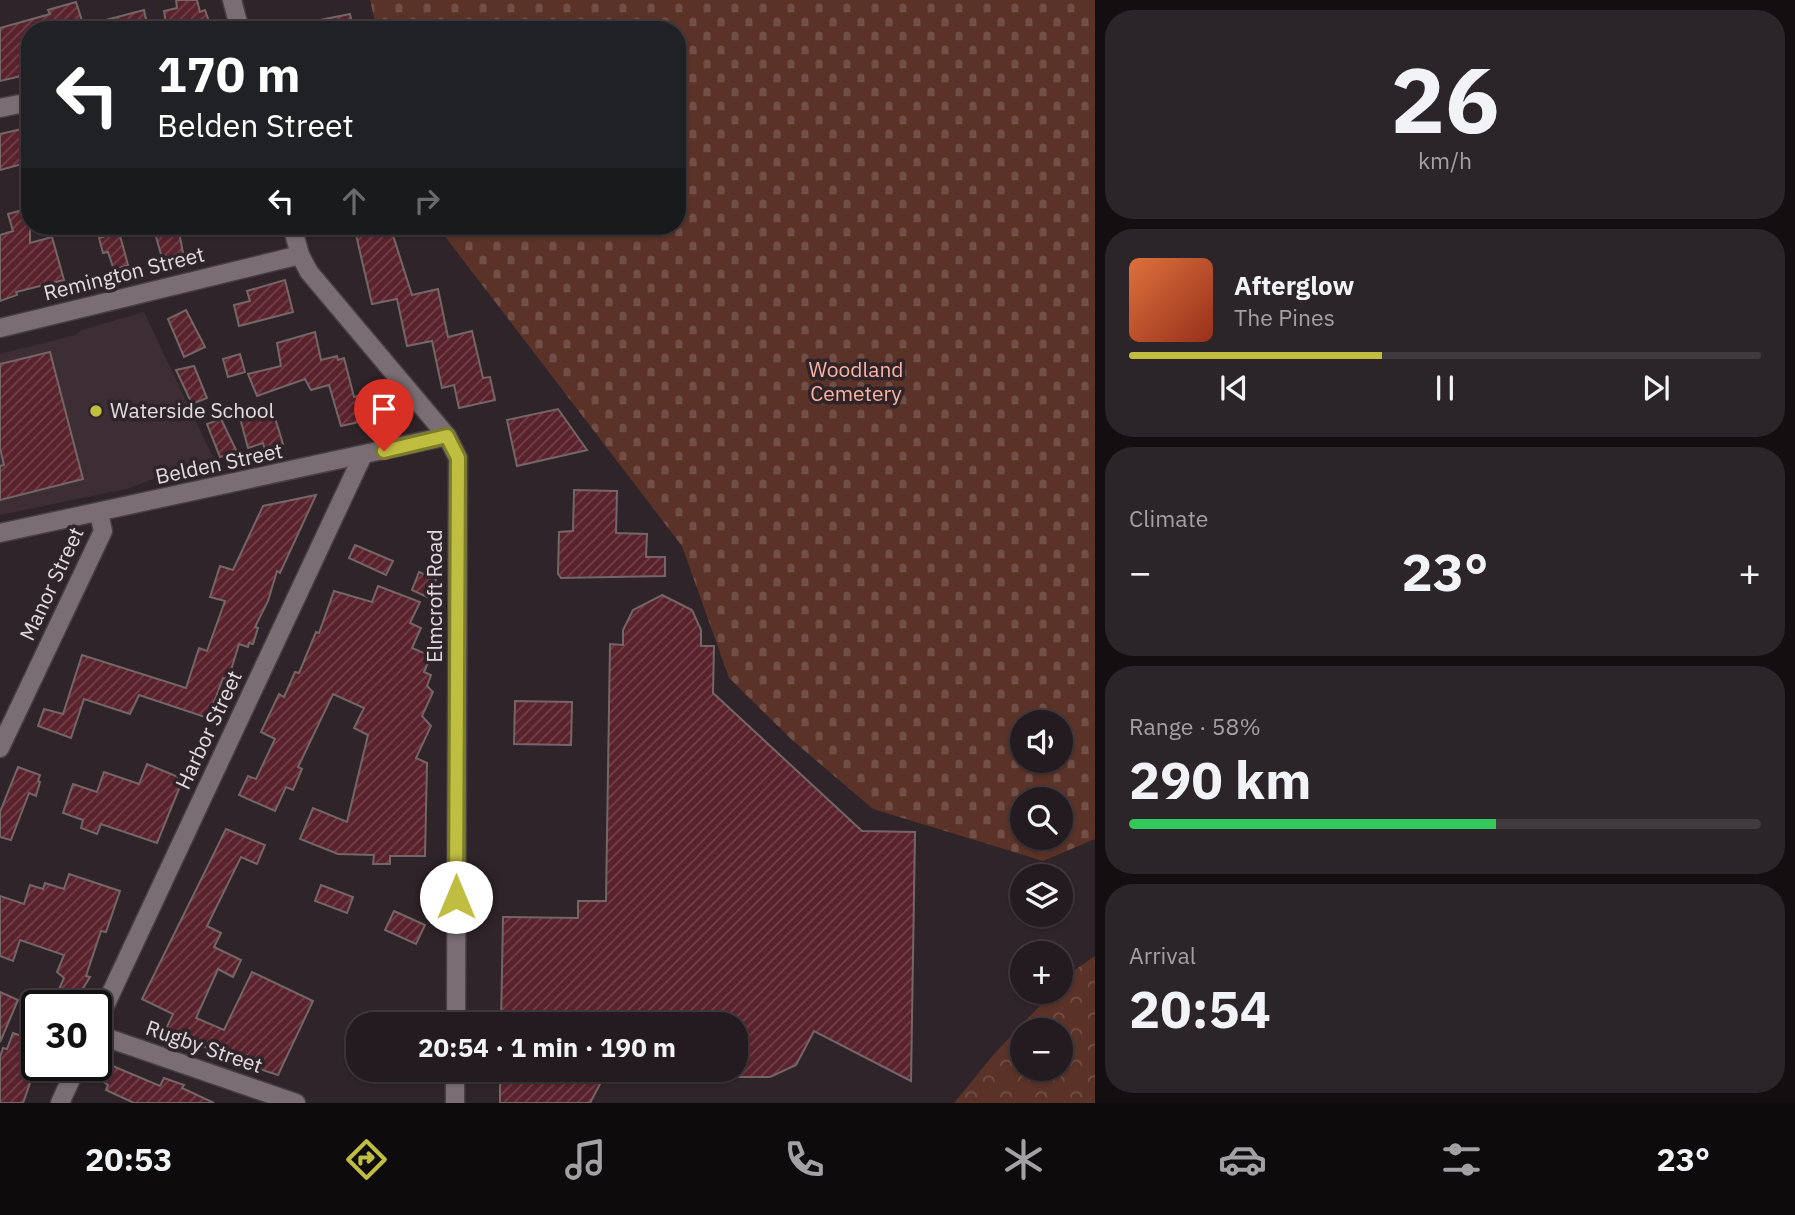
<!DOCTYPE html>
<html lang="en">
<head>
<meta charset="utf-8">
<style>
  body { margin:0; font-family:"IBM Plex Sans",sans-serif; background:#2b2428; color:#f1f3f6; height:100vh; display:flex; flex-direction:column; font-size:26px; white-space:nowrap }
  * { box-sizing:border-box; margin:0 }
  p { font-size:23px; color:#a3a1a4 }
  .icon { flex:none; width:38px; height:38px; fill:none; stroke:currentColor; stroke-width:2; stroke-linecap:round; stroke-linejoin:round }
  .map { position:relative; flex:1; overflow:hidden }
  .side { display:flex; flex-direction:column; gap:10px; padding:10px; background:#130f11; width:700px }
  .side>* { flex:none }
  .hud { position:absolute; left:21px; top:21px; width:665px; height:214px; border-radius:28px; box-shadow:0 2px 5px #0004,0 0 0 2px #40393d; background:#202124; color:#fff; overflow:hidden }
  .controls { position:absolute; left:1010px; top:710px; display:grid; gap:14px }
  .controls a { display:grid; place-items:center; width:63px; height:63px; border-radius:50%; background:#231b1f; box-shadow:0 2px 5px #0004,0 0 0 2px #40393d; font-size:35px }
  .speed { position:absolute; left:21px; top:990px; display:flex; gap:14px; font-size:35px; font-weight:700; text-align:center }
  .speed>* { display:grid; place-content:center; width:91px; height:91px; border-radius:50%; background:#231b1f; box-shadow:0 2px 5px #0004,0 0 0 2px #40393d; line-height:1 }
  .speed .limit { border:4px solid #111; border-radius:10px; background:#fff; color:#111 }
  .pin { position:absolute; display:grid; place-items:center; width:60px; height:60px; color:#fff; margin:-72px -30px; border-radius:50% 50% 50% 0; rotate:-45deg; box-shadow:0 0 7px #0007 }
  .pin .icon { rotate:45deg }
  .me { position:absolute; width:77px; margin:-38px; rotate:0deg; stroke-linejoin:round; filter:drop-shadow(0 0 5px #0008) }
  .turn { display:flex; align-items:center; gap:24px; height:147px; padding:0 21px; font-size:32px }
  .turn .icon { width:91px; height:91px; stroke-width:2.5 }
  .turn b { display:block; font-size:49px; line-height:60px }
  .lanes { display:flex; align-items:center; height:66px; padding:0 21px; background:#0003; justify-content:center; gap:35px; direction:ltr }
  .lanes .off { opacity:.35 }
  .big { font-size:52px; font-weight:800; line-height:1.1 }
  .side .widget { flex:1; display:flex; flex-direction:column; justify-content:center; gap:10px; min-width:0; padding:0 24px; border-radius:28px; background:#2b2428 }
  .side .dial { align-items:center; gap:0 }
  .dial b { font-size:91px; line-height:1 }
  .song { display:flex; align-items:center; gap:21px }
  .cover { width:84px; height:84px; border-radius:10px; background:linear-gradient(135deg,hsl(20 70% 55%),hsl(10 70% 35%)) }
  .played { height:7px; border-radius:4px; background:linear-gradient(90deg,#c0be41 40%,#40393d 40%) }
  .keys { display:flex; justify-content:space-around; direction:ltr }
  .heat { display:flex; justify-content:space-between; align-items:center; font-size:38px; direction:ltr }
  .charge { height:10px; border-radius:5px; background:linear-gradient(90deg,#34c759 58%,#40393d 0) }
  .trip { position:absolute; left:346px; top:1012px; width:402px; height:70px; border-radius:28px; background:#231b1f; box-shadow:0 2px 5px #0004,0 0 0 2px #40393d; font-weight:800; line-height:70px; text-align:center }
  .tab-bar { display:flex; height:112px; justify-content:space-around; align-items:center; background:#0e0b0c; color:#a3a1a4 }
  .tab-bar .icon { width:49px; height:49px }
  .tab-bar .selected { color:#c0be41 }
  .tab-bar b { font-size:32px; color:#f1f3f6 }
  main { display:flex; flex:1; min-height:0 }
  .map>svg:first-child { display:block }
</style>
</head>
<body>
<main>
<div class="map">
<svg width="1095" height="1103" viewBox="0 0 1095 1103">
  <defs>
    <pattern id="cemetery-stones" width="16" height="16" patternUnits="userSpaceOnUse" patternTransform="scale(1.75)"><rect width="16" height="16" fill="#5a3227"/><path d="M2 7V4a2 2 0 0 1 4 0v3zM10 15v-3a2 2 0 0 1 4 0v3z" fill="#724f46"/></pattern>
    <pattern id="park-crowns" width="20" height="18" patternUnits="userSpaceOnUse" patternTransform="scale(1.75)"><rect width="20" height="18" fill="#5a3227"/><path d="M2 6a3 3 0 1 1 6 0M12 15a3 3 0 1 1 6 0" fill="none" stroke="#724f46"/></pattern>
    <pattern id="building-hatch" width="6" height="6" patternUnits="userSpaceOnUse" patternTransform="scale(1.75)"><rect width="6" height="6" fill="#5a222c"/><path d="M-1 1l2-2M0 6l6-6M5 7l2-2" fill="none" stroke="#72424a"/></pattern>
  </defs>
  <rect width="100%" height="100%" fill="#2f2429"/>
  <path fill="#3d2e35" d="M144 312 218 468 162 476 126 489 0 515V354L75 335 81 330Z"/>
  <path fill="url(#cemetery-stones)" fill-rule="evenodd" d="M370 0H1095V839L1043 861 873 809 791 739 729 678 682 546 437 226H677V30H377ZM1022 723H1060V761H1022ZM1022 800H1060V838H1022Z"/>
  <path fill="url(#park-crowns)" fill-rule="evenodd" d="M1095 956V1103H954L994 1054 1053 992H1060L1061 985 1076 969ZM1022 1031H1060V1069H1022Z"/>
  <g fill="url(#building-hatch)" stroke="#746667" stroke-width="2">
    <path d="M176 0H197L200 12 205 10 212 30H167L164 11 177 8Z"/>
    <path d="M76 2 85 30H30V74L0 81V28L50 14 48 10Z"/>
    <path d="M144 10 147 24 104 30 102 21Z"/>
    <path d="M350 14 353 30H306L305 23Z"/>
    <path d="M30 127V162L0 170V134Z"/>
    <path d="M30 208V243L52 237 64 280 16 292 17 295 0 301V235L13 231 8 214Z"/>
    <path d="M153 226H178L183 253 162 258Z"/>
    <path d="M354 226H390L412 295 438 289 448 337 472 331 483 378 490 377 495 400 459 408 454 385 442 388 432 341 407 346 397 299 372 304Z"/>
    <path d="M119 232 128 265 114 270 108 252 103 253 99 238Z"/>
    <path d="M285 280 293 312 239 326 234 305 250 301 247 291Z"/>
    <path d="M186 310 205 347 184 357 168 319Z"/>
    <path d="M315 332 321 360 337 356 338 360 344 358 354 397 374 392 381 417 341 426 329 385 311 390 305 379 257 396 248 374 281 366 277 343Z"/>
    <path d="M50 352 83 479 0 500V466L4 465 0 448V364Z"/>
    <path d="M240 354 245 372 228 377 223 359Z"/>
    <path d="M194 366 207 398 192 404 176 370Z"/>
    <path d="M272 408 283 444 265 449 263 443 248 448 240 418Z"/>
    <path d="M558 409 587 450 517 466 507 420Z"/>
    <path d="M221 419 237 452 220 457 207 424Z"/>
    <path d="M574 490 617 491 616 533 647 534 646 557H665V576L561 578 558 574 559 532 573 531Z"/>
    <path d="M316 495 280 573 277 571 268 601 255 627 258 628 253 644 249 643 248 647 239 644 228 680 223 678 208 718 139 695 130 714 84 699 71 738 38 726 44 709 63 714 82 655 186 688 199 648 207 651 225 601 210 597 220 566 233 570 263 506Z"/>
    <path d="M355 545 393 561 386 575 349 558Z"/>
    <path d="M419 572 436 579 429 598 412 590Z"/>
    <path d="M378 586 420 602 410 623 421 628 412 648 431 656 424 672 431 675 427 686 433 692 422 716 431 726 416 758 427 763 425 856H390V864H373L374 855 338 854 300 839 313 808 347 822 368 735 354 728 364 708 333 694 298 767 302 769 293 790 286 787 275 811 239 795 248 776 256 779 275 739 261 732 279 694 284 697 295 672 299 673 316 632 319 633 334 591 372 602Z"/>
    <path d="M662 595 692 610 701 630V646H714L713 693 862 831 915 832 911 1081 814 1031 796 1065 770 1077H737V1024H501L503 917 578 918V901H606L610 644 623 645V630L633 610Z"/>
    <path d="M515 701 572 702 571 745 514 744Z"/>
    <path d="M147 764 183 779 157 843 101 824 97 834 81 828 83 820 63 813 73 784 97 792 104 772 139 784Z"/>
    <path d="M18 767 40 775 38 781 40 782 36 796 29 793 11 840 0 837V812Z"/>
    <path d="M226 829 265 845 257 864 241 857 207 926 221 933 214 947 241 960 233 977 218 969 196 1018 224 1030 252 972 313 1001 278 1075 213 1054 214 1051 166 1029 173 1014 142 999Z"/>
    <path d="M69 874 120 891 106 932 101 931 86 976 90 977 74 1003 56 996 64 978 57 972 64 955 20 940 13 961 0 956V896L24 904 30 885 43 889 45 883 64 889Z"/>
    <path d="M321 885 353 897 347 913 315 901Z"/>
    <path d="M394 911 425 925 416 944 385 930Z"/>
    <path d="M0 992 18 1000 0 1042Z"/>
    <path d="M13 1033 37 1041V1063L23 1103H0V1057L3 1048 7 1049Z"/>
    <path d="M108 1064 160 1086 164 1078 184 1085 182 1088 214 1103H134L106 1090 108 1085 101 1080Z"/>
    <path d="M500 1069H608L590 1103H500Z"/>
  </g>
  <g fill="none" stroke-linecap="round" stroke-linejoin="round">
    <defs>
      <g id="minor">
        <path d="M232 0 240 30"/>
        <path d="M0 108 30 102"/>
        <path d="M292 226 300 255 309 272 447 436 458 458 456 1024"/>
        <path d="M0 328 300 255"/>
        <path d="M0 533 447 436"/>
        <path d="M0 748 103 531 99 513"/>
        <path d="M96 1025 363 455"/>
        <path d="M96 1034 296 1103"/>
        <path d="M60 1103 77 1066"/>
        <path d="M455 1103V1069"/>
      </g>
    </defs>
    <use href="#minor" stroke="#473f43" stroke-width="21"/>
    <use href="#minor" stroke="#7a6e74" stroke-width="18"/>
  </g>
  <g fill="none" stroke-linecap="round" stroke-linejoin="round">
    <defs>
      <path id="route" d="M384 451 447 436 458 458 456 897"/>
    </defs>
    <use href="#route" stroke="#7d7c2a" stroke-width="18"/>
    <use href="#route" stroke="#c0be41" stroke-width="12"/>
  </g>
  <circle fill="#c0be41" stroke="#2f2429" stroke-width="2.5" cx="96" cy="411" r="7"/>
  <g text-anchor="middle" stroke-width="7" stroke-linejoin="round" paint-order="stroke">
    <g font-size="21" fill="#e3dcdf" stroke="#2f2429">
      <text transform="translate(124 274) rotate(-14)" y="7">Remington Street</text>
      <text transform="translate(219 464) rotate(-12)" y="7">Belden Street</text>
      <text transform="translate(52 584) rotate(-65)" y="7">Manor Street</text>
      <text transform="translate(435 596) rotate(-90)" y="7">Elmcroft Road</text>
      <text transform="translate(209 730) rotate(-65)" y="7">Harbor Street</text>
      <text transform="translate(204 1047) rotate(19)" y="7">Rugby Street</text>
    </g>
    <g font-size="21" fill="#fcb39f" stroke="#2f2429">
      <text x="856" y="377">Woodland<tspan x="856" dy="24">Cemetery</tspan></text>
    </g>
    <g font-size="21" fill="#e3dcdf" stroke="#2f2429" text-anchor="start">
      <text x="110" y="418">Waterside School</text>
    </g>
  </g>
</svg>
<div class="controls">
<a><svg class="icon" aria-label="sound" viewBox="0 0 24 24"><path d="M4 9h4l5-4v14l-5-4H4zM17 9q2 3 0 6"/></svg></a>
<a><svg class="icon" aria-label="search" viewBox="0 0 24 24"><circle cx="10" cy="10" r="6"/><path d="M15 15l6 6"/></svg></a>
<a><svg class="icon" aria-label="layers" viewBox="0 0 24 24"><path d="M12 4l9 5-9 5-9-5zM3 14l9 5 9-5"/></svg></a>
<a>+</a>
<a>−</a>
</div>
<div class="speed"><div class="limit">30</div></div>
<div class="pin" style="left:384px;top:451px;background:#d93025"><svg class="icon" aria-label="arrive" viewBox="0 0 24 24"><path d="M6 21V4h12l-3 4 3 4H6"/></svg></div>
<svg class="me" style="left:456px;top:897px" viewBox="-20 -20 40 40"><circle r="19" fill="#fff"/><path d="M0-13L10 11 0 6-10 11z" fill="#c0be41"/></svg>
<div class="trip">20:54 · 1 min · 190 m</div>
<div class="hud">
<div class="turn"><svg class="icon" aria-label="left" viewBox="0 0 24 24"><path d="M17 20v-9H6M10 6l-5 5 5 5"/></svg><div><b>170 m</b>Belden Street</div></div>
<div class="lanes"><svg class="icon" aria-label="left" viewBox="0 0 24 24"><path d="M17 20v-9H6M10 6l-5 5 5 5"/></svg><svg class="icon off" aria-label="ahead" viewBox="0 0 24 24"><path d="M12 20V5M6 11l6-6 6 6"/></svg><svg class="icon off" aria-label="right" viewBox="0 0 24 24"><path d="M7 20v-9h11M14 6l5 5-5 5"/></svg></div>
</div>
</div>
<section class="side">
<div class="widget dial"><b>26</b><p>km/h</p></div>
<div class="widget">
<div class="song"><i class="cover"></i><div><b>Afterglow</b><p>The Pines</p></div></div>
<div class="played"></div>
<div class="keys"><svg class="icon" aria-label="previous" viewBox="0 0 24 24"><path d="M18 5L8 12l10 7zM5 5v14"/></svg><svg class="icon" aria-label="pause" viewBox="0 0 24 24"><path d="M8 5v14M16 5v14"/></svg><svg class="icon" aria-label="next" viewBox="0 0 24 24"><path d="M6 5l10 7-10 7zM19 5v14"/></svg></div>
</div>
<div class="widget"><p>Climate</p>
<div class="heat"><a>−</a><b class="big">23°</b><a>+</a></div>
</div>
<div class="widget"><p>Range · 58%</p><b class="big">290 km</b><div class="charge"></div></div>
<div class="widget"><p>Arrival</p><b class="big">20:54</b></div>
</section>
</main>
<nav class="tab-bar">
<b>20:53</b>
<svg class="icon selected" aria-label="directions" viewBox="0 0 24 24"><path d="M12 3l9 9-9 9-9-9zM9 14v-3h6M13 9l2 2-2 2"/></svg>
<svg class="icon" aria-label="music" viewBox="0 0 24 24"><path d="M9 18V5l10-2v13"/><circle cx="6" cy="18" r="3"/><circle cx="16" cy="16" r="3"/></svg>
<svg class="icon" aria-label="phone" viewBox="0 0 24 24"><path d="M5 4h4l2 5-3 2q2 4 5 5l2-3 5 2v4C11 20 4 13 5 4z"/></svg>
<svg class="icon" aria-label="climate" viewBox="0 0 24 24"><path d="M12 3v18M4 7l16 10M4 17L20 7"/></svg>
<svg class="icon" aria-label="car" viewBox="0 0 24 24"><path d="M5 17H2v-5l4-1 3-4h7l3 4 3 1v5h-3M9 17h6M6 11h13"/><circle cx="7" cy="17" r="2"/><circle cx="17" cy="17" r="2"/></svg>
<svg class="icon" aria-label="filters" viewBox="0 0 24 24"><path d="M4 7h16M4 17h16"/><circle cx="9" cy="7" r="2"/><circle cx="15" cy="17" r="2"/></svg>
<b>23°</b>
</nav>
</body>
</html>
